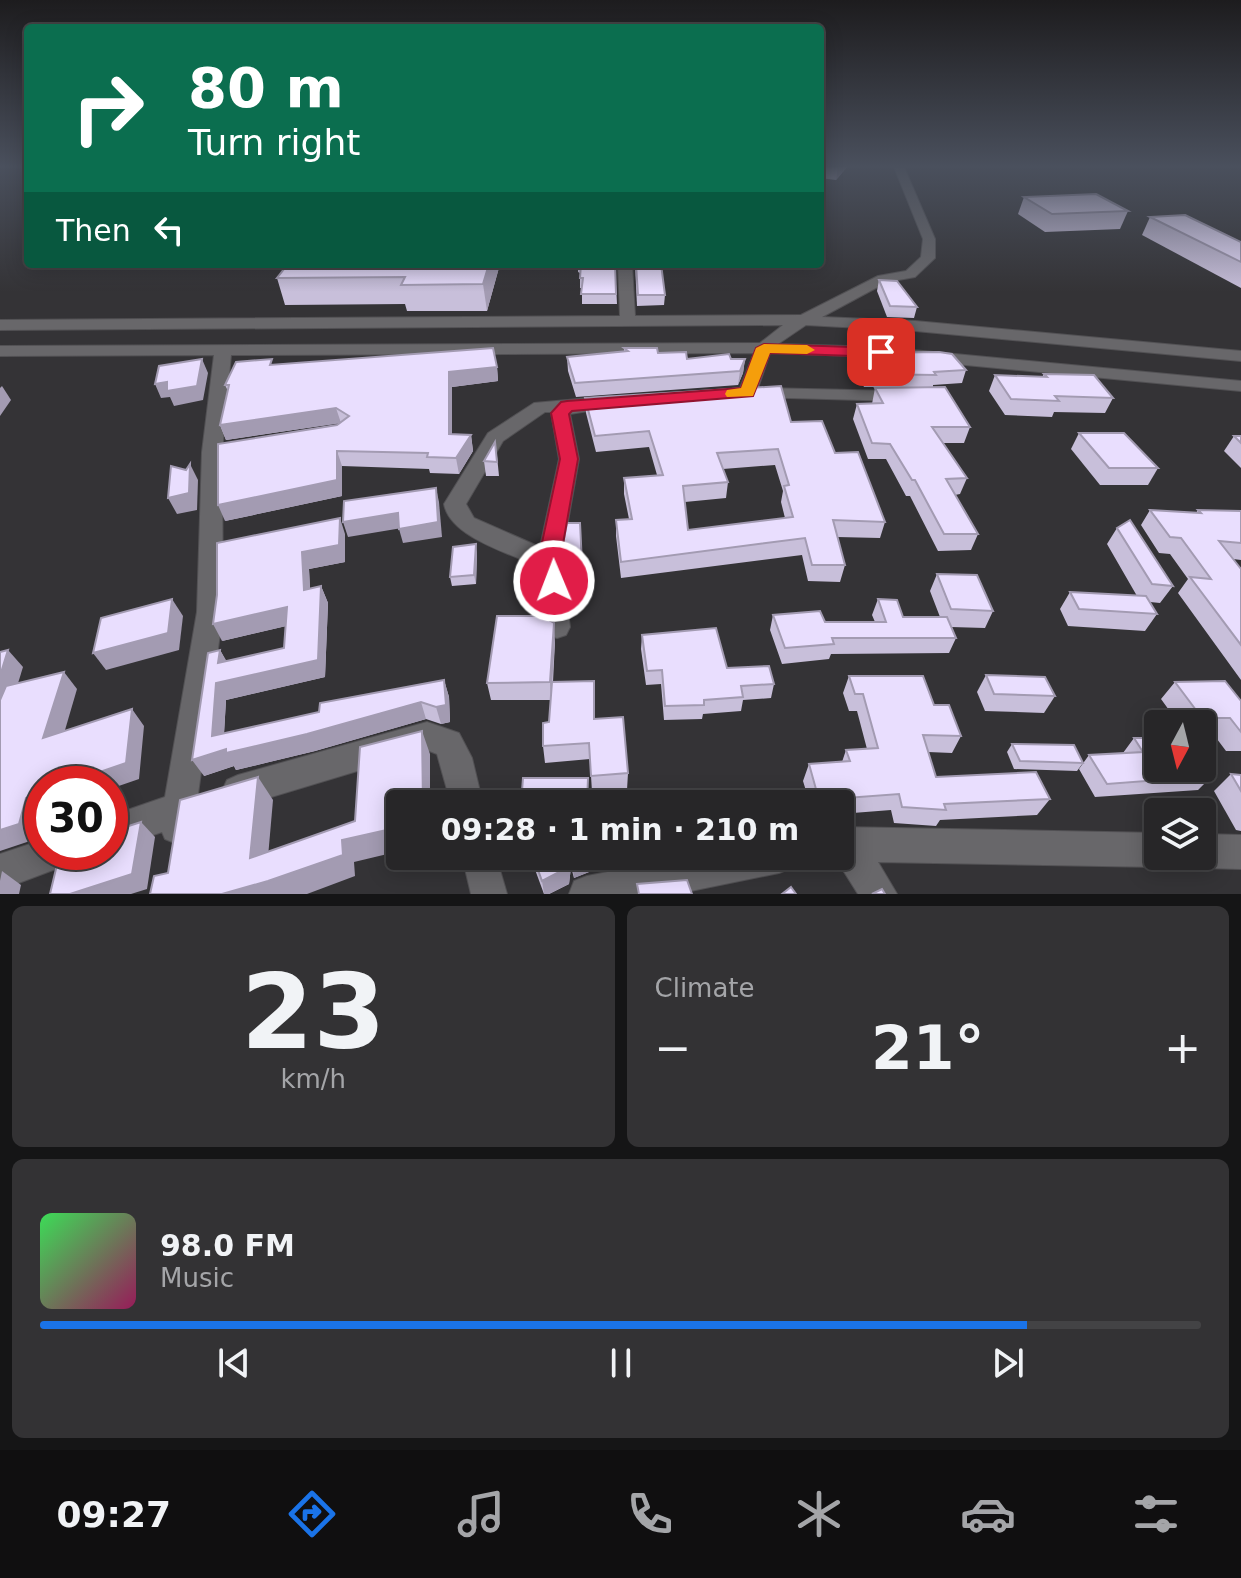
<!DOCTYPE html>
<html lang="en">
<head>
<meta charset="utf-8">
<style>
  body { margin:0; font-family:"DejaVu Sans",sans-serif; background:#333234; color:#f1f3f6; height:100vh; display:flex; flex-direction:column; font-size:30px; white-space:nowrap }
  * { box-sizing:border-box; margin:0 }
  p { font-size:26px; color:#a4a5a8 }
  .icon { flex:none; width:44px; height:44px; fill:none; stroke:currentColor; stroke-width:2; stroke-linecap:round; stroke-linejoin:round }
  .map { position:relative; height:894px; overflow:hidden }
  .sheet { display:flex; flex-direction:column; gap:12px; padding:12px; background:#151516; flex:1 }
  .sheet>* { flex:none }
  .banner { position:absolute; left:24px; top:24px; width:800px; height:244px; border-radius:8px; box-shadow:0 4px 20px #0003,0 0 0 2px #434345; background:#0b6e4f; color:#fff; overflow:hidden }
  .needle { width:52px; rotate:187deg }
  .fabs { position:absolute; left:1144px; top:710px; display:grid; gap:16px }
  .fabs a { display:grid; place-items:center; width:72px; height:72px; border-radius:8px; background:#272628; box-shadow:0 4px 20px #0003,0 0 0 2px #434345; font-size:40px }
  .speed { position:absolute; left:24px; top:766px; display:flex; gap:16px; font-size:40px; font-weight:700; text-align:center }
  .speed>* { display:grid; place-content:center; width:104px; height:104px; border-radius:50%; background:#272628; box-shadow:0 4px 20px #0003,0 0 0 2px #434345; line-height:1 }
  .speed .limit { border:12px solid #d22; background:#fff; color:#111 }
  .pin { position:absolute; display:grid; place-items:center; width:68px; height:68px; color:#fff; margin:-34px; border-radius:16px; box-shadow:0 4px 12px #0006 }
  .me { position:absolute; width:88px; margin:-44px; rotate:359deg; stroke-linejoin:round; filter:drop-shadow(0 0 6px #0008) }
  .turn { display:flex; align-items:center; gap:28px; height:168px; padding:0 32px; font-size:36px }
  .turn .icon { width:104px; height:104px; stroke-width:2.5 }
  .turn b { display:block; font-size:56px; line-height:68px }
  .then { display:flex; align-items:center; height:76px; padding:0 32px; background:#0003; gap:16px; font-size:30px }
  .big { font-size:60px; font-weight:700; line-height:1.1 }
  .sheet .widget { flex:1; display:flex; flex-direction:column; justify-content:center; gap:12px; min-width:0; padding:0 28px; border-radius:12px; background:#333234 }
  .sheet .dial { align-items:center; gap:0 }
  .dial b { font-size:104px; line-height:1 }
  .song { display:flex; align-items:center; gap:24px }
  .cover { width:96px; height:96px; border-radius:12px; background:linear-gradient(135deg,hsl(130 70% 55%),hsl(330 70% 35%)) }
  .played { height:8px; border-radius:4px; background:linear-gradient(90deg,#1a73e8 85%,#434345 85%) }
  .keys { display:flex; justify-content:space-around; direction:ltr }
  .heat { display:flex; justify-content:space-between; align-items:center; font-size:44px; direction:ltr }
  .sheet .tiles { flex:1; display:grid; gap:12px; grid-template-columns:1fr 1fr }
  .widget:last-child { grid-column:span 2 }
  .trip { position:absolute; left:386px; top:790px; width:468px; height:80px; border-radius:8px; background:#272628; box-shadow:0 4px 20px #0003,0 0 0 2px #434345; font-weight:700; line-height:80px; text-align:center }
  .menu { display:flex; height:128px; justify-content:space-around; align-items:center; background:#100f10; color:#a4a5a8 }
  .menu .icon { width:56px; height:56px }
  .menu .on { color:#1a73e8 }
  .menu b { font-size:36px; color:#f1f3f6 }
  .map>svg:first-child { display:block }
</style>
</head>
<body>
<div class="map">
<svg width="1241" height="894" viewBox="0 0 1241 894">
  <rect width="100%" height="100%" fill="#343336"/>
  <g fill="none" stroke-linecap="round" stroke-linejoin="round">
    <defs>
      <g id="minor">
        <path d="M894 167H904L935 239V258L915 277 887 282 822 317 915 321 1241 351V361L915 331 806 325 778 344 881 347 1241 381V391L881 357 770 353 758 388 899 391 908 396 899 401 753 397 727 399 718 394 721 390 740 388 754 353 231 355 222 452 223 612 198 794 204 806 200 818 195 820 189 839 177 844 165 839 162 832 110 850V816L165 797 197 612 202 452 214 355 0 356V346L760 343 783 325 0 330V320L620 316 618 264H632L635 316 801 315 878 276 906 271 921 257 923 239Z"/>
        <path d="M612 396 621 402 618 406 570 414 579 459 561 561 570 627 566 635 557 638 548 635 544 627 537 566C509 553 450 537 444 504L488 433 534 403ZM545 412H551L559 459 540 547 474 518 466 504 503 441Z"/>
        <path d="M427 722 459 733 472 758 483 804H451L437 754 427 750 238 807 227 802 222 791 227 780 238 775Z"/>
        <path d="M840 827 1158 833V856H1173L1170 862 1158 867 878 862 897 894H858L836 859 828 856H840Z"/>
        <path d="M1202 834 1241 835V869L1202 868 1190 863 1187 856H1202Z"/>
        <path d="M42 840V852H74L69 864 0 890V854Z"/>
        <path d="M462 856H496L507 894H471Z"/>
        <path d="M690 856H796L791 868 779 873 676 894H569L574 881 587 876Z"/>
      </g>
    </defs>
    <use href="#minor" stroke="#525154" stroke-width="2"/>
    <use href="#minor" fill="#68676a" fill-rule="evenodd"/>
  </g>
  <g fill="#c8bfda" fill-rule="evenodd">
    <path d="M820 167H847L836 180 820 178Z"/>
    <path d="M1024 197 1128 211 1120 229 1045 232 1018 214Z"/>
    <path d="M1150 217 1241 242V288L1142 235Z"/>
    <path d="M288 264H500L487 311H407L405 304 285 305 277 278Z"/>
    <path d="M578 264H615L617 304H582V288H580V273L578 272Z"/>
    <path d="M635 264H661L665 295 664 305 637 306Z"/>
    <path d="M879 280 917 307 914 318 887 317 877 291Z"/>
    <path d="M624 348 658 353 687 359H745L743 373 738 385 576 397 568 371 567 357 624 351Z"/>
    <path d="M870 353 966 370 962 383 933 385V387L970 427 964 443H943L967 478 960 494 955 495 978 534 971 550 938 551 910 496H906L886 459H868L853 419 857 404H872L875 388 900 387H864L858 375 861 362H868Z"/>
    <path d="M274 364 497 367 498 381 452 387V434L471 435 473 451 459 474 430 473 429 469 342 466V496L225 521 340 423 226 440 220 425 228 391 225 385Z"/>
    <path d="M1044 374 1113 398 1105 413 1054 412 1052 417 1005 415 989 391 995 375 1042 377Z"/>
    <path d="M585 398 791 422 835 453 885 522 880 538 837 537 845 565 840 582 808 581 802 555 621 578 616 536V520L629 519 624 494V478L657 475 649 447 596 452 586 413ZM775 465 783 491 781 502 785 518 688 530 685 502 726 498 728 482 723 469Z"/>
    <path d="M1079 433 1158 468 1148 485H1100L1071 449Z"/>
    <path d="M1234 436H1241V468L1224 451Z"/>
    <path d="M497 456 499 476H486L484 461Z"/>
    <path d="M1150 510 1196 513 1198 510 1241 511V560L1233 559 1241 569V680L1178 593 1188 579 1170 554 1159 553 1141 525Z"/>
    <path d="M580 523 582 581 567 582 563 544Z"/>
    <path d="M1117 528 1173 586 1160 603 1150 602 1157 614 1145 631 1068 626 1060 609 1070 592 1137 596 1107 544Z"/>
    <path d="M345 534V562L309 569 310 589 321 586 328 603 325 677 226 700 224 734 319 712 444 680 449 697 450 722 441 724 426 719 315 751 236 770 234 766 204 776 220 650 226 661 284 648 286 626 222 641Z"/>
    <path d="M477 552 476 584 452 586 450 577Z"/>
    <path d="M937 574 993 611 985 628 951 627 956 638 949 653 831 654 829 659 782 664 770 630 773 615 825 622H875L872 615 878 599 903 617H940L930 591Z"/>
    <path d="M642 635 727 668 774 684 771 698 743 700 741 711 703 714 702 719 664 720 661 684 646 685 641 649Z"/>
    <path d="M555 641 553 682 595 719 628 773 627 790 592 792 590 759 545 763 543 746 549 722 551 700H491L487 683Z"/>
    <path d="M986 675 1055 696 1044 713 985 711 977 692Z"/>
    <path d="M849 676 934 705 961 736 952 753 928 752 936 777 1050 799 1037 815 940 820 936 826 894 823 891 810 840 814V804H810L803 781 809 764 842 762 846 750 867 749 857 711H849L843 693Z"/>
    <path d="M1175 682 1241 701V751H1226L1214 735H1202V724H1179L1161 699Z"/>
    <path d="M1134 738 1212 776 1198 790 1095 797 1079 769 1089 755 1123 753Z"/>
    <path d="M1012 744 1083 763 1077 771 1014 769 1007 752Z"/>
    <path d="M1231 774 1241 775V831L1236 830 1214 791Z"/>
    <path d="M530 856H598L599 868 574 878 571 867 569 884 549 894H544Z"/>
  </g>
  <g fill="#a39bb2">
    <path d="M839 167H847L836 180 838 168Z"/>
    <path d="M489 264H500L487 311 483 284Z"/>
    <path d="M202 359 208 373 203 400 174 406 170 397 161 398 155 384Z"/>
    <path d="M745 359 743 373 738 385 740 371Z"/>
    <path d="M497 367 498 381 452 387V450L449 434V372Z"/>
    <path d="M2 386 11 400 0 416V388Z"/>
    <path d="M336 408 341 423 226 440 220 425Z"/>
    <path d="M471 435 473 451 459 474 456 458Z"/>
    <path d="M337 451 342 466V496L225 521 218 505Z"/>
    <path d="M190 464 198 480 197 510 177 514 168 498Z"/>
    <path d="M436 488 439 502 442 537 403 543 399 529Z"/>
    <path d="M398 513 402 528 348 537 343 522Z"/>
    <path d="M340 518 345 534V562L309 569 311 608 304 590 302 552Z"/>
    <path d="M476 544 477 552 476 584 474 575Z"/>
    <path d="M321 586 328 603 325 677 226 700 223 750 421 702 426 719 315 751 236 770 234 766 204 776 192 760 216 683 318 660Z"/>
    <path d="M172 599 183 616 179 650 106 670 93 653Z"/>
    <path d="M287 607 295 624 222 641 213 624Z"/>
    <path d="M554 623 555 641 551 700 550 682Z"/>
    <path d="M8 650 23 667 15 693 0 698V676Z"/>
    <path d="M220 650 230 667 218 663Z"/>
    <path d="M64 672 77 689 58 754 43 738Z"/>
    <path d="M444 680 449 697 450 722 441 724 436 707Z"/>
    <path d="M132 709 144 726 139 779 110 789V784H65Z"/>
    <path d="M422 731 430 754V804H423Z"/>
    <path d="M258 777 273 800 266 880 250 858Z"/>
    <path d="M42 792V816L36 839 0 851V830L26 798Z"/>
    <path d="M141 822 155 837 147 889 131 894H70Z"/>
    <path d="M400 827V851L354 862 355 876 307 894H222L342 840Z"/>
    <path d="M569 856 571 867 569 884 549 894H544L542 881Z"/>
    <path d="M589 856H598L599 868 574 878 572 863Z"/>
    <path d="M2 871 21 885 19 894H0V881Z"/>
  </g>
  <g fill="#e9defe" stroke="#a39bb2" stroke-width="2" fill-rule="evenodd">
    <path d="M1096 194 1128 211 1052 214 1024 197Z"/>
    <path d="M1185 215 1241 242V262L1150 217Z"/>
    <path d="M288 264H489L483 284 401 285 405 277 277 278Z"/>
    <path d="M581 264H615L616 294H581L583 278H580Z"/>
    <path d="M636 264H661L665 295H638Z"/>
    <path d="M879 280 897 281 917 307 890 306Z"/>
    <path d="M493 348 497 367 449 372V434L471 435 456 458 427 457 428 453 337 451V480L218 505V444L337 425 349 416 336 408 220 425 229 385H225L236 362 272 359 270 365Z"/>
    <path d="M624 348H657L658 353 686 352 687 359 729 354 731 359H745L740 371 575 383 567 357 628 351Z"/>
    <path d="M939 352 952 354 966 370 934 372 936 375 867 374 861 362H875L870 353Z"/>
    <path d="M202 359 197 386 167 391V382L155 384 159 366Z"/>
    <path d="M1044 374 1094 375 1113 398 1055 396 1059 401 1011 399 995 375 1047 377Z"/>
    <path d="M781 386 791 422 822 421 835 453 858 452 885 522 833 520 845 565H812L805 538 621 562 616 520 632 519 624 478 663 475 649 431 595 436 585 398ZM778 449 789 485 784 486 793 517 688 530 683 486 728 482 717 453Z"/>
    <path d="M945 387 970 427H932L967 478 946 479 978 534H944L915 480H912L890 444 872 443 857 404 883 403 875 388Z"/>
    <path d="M1079 433H1124L1158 468H1109Z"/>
    <path d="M1234 436H1241V443Z"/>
    <path d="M495 442 497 462 484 461Z"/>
    <path d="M190 464 189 493 168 498 171 466 186 470Z"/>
    <path d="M436 488 438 522 399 529 398 513 343 522 344 501Z"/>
    <path d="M1150 510 1201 513 1198 510 1241 511V543L1219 541 1241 569V645L1190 577 1211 579 1181 538 1170 537Z"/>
    <path d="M340 518 339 545 302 552 304 590 321 586 318 660 216 683 212 736 319 712 320 703 444 680 446 705 436 707 421 702 307 734 226 753V749L192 760 208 653 220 650 218 663 284 648 287 607 213 624 217 595V543Z"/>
    <path d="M1130 520 1173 586 1152 584 1117 528Z"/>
    <path d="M567 523H580L582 564 566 565 563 544Z"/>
    <path d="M476 544 474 575 450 577 453 547Z"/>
    <path d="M937 574 977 575 993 611 951 609Z"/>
    <path d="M1070 592 1146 596 1157 614 1079 609Z"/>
    <path d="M172 599 168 633 93 653 101 618Z"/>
    <path d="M878 599 897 600 903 617H947L956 638H832L834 644 785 648 773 615 820 611 825 622H886Z"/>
    <path d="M497 616H542L554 623 550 682 487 683Z"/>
    <path d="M716 628 727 668 769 666 774 684 741 686 743 697 704 700V705L665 706 662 670 647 671 642 635Z"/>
    <path d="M8 650 0 676V652Z"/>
    <path d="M64 672 43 738 132 709 126 763 65 784H42V792L26 798 19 824 0 830V700L6 686Z"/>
    <path d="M986 675 1045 677 1055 696 994 694Z"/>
    <path d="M849 676H923L934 705H949L961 736 923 735 936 777 1036 772 1050 799 944 804 946 810 902 807 899 794 819 800 809 764 850 761 846 750 878 748 863 694H855Z"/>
    <path d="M594 681V719L623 717 628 773 591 776 589 743 543 746V723L549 722 552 682Z"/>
    <path d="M1225 681 1241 701V732L1230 718H1202L1175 682Z"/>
    <path d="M422 731 423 804H400V827L342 840 343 855 268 881 222 894H150L154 876 168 873 180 800 258 777 250 858 355 821 360 747Z"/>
    <path d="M1134 738H1158V768H1202V760L1212 776 1107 784 1089 755 1143 752Z"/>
    <path d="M1012 744 1074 745 1083 763 1020 761Z"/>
    <path d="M1231 774 1241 775V791Z"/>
    <path d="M523 778H588L587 804H521Z"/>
    <path d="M741 792 745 804H662Z"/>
    <path d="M141 822 132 874 70 894H50L60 852H110V832Z"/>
    <path d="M533 856H569L567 868 542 881Z"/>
    <path d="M570 856H589L572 863Z"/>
    <path d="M687 880 692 894H639L637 884Z"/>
    <path d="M791 887 796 894H782Z"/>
    <path d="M882 889 885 894H872Z"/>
  </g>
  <linearGradient id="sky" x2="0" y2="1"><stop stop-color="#1d1c1e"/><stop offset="0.57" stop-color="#4a505d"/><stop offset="1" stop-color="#4a505d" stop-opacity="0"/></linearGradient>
  <rect width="1241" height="292" fill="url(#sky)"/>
  <path fill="#e11d48" stroke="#92132f" stroke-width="2" d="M764 344 881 348 889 352 881 357 770 353 753 396 572 411 569 414 578 459 560 561 565 581 562 587 554 589 546 587 538 561 560 459 551 413 561 402 567 401 741 388 756 348Z"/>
  <path fill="#f59e0b" d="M764 344 807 345 815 350 807 354 770 353 753 396 727 397 725 394 727 390 741 388 756 348Z"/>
</svg>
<div class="fabs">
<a><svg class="needle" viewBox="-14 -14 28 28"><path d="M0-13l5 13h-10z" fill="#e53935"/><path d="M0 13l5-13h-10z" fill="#a4a5a8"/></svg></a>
<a><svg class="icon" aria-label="layers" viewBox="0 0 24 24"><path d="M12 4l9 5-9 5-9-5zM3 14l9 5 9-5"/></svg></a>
</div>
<div class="speed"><div class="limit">30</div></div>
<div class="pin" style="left:881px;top:352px;background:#d93025"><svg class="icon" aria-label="arrive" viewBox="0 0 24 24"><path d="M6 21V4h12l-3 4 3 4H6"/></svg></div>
<svg class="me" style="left:554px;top:581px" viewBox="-20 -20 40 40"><circle r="17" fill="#e11d48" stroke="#fff" stroke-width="3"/><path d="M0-11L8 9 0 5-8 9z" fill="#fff"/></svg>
<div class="trip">09:28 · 1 min · 210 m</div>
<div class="banner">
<div class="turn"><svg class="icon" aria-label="right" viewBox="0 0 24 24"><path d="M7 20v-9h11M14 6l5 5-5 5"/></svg><div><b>80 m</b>Turn right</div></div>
<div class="then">Then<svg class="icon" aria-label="left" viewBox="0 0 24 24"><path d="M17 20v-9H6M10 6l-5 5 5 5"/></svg></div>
</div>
</div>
<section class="sheet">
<div class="tiles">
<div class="widget dial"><b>23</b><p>km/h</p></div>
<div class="widget"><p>Climate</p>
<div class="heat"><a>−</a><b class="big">21°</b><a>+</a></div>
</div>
<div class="widget">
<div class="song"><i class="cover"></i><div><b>98.0 FM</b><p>Music</p></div></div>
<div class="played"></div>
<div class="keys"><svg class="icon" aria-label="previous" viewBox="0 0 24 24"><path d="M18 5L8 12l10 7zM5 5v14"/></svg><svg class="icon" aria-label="pause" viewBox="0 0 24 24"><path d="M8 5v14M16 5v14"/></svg><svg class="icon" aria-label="next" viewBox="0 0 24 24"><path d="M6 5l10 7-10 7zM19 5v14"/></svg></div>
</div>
</div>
</section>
<nav class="menu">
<b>09:27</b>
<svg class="icon on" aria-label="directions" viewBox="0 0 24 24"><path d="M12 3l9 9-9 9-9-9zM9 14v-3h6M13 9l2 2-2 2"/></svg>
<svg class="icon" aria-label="music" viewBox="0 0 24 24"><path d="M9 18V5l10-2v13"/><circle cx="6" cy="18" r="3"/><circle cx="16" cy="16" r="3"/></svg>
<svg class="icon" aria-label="phone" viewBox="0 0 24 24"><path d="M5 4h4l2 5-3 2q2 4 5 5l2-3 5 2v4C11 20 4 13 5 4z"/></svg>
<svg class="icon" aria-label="climate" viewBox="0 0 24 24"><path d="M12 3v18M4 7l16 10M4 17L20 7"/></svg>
<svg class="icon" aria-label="car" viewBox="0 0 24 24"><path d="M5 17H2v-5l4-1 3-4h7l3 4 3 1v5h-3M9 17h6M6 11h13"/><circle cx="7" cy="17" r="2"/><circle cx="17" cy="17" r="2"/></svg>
<svg class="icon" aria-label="filters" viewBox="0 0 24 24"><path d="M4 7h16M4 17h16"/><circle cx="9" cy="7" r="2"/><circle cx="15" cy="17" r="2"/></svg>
</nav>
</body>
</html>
